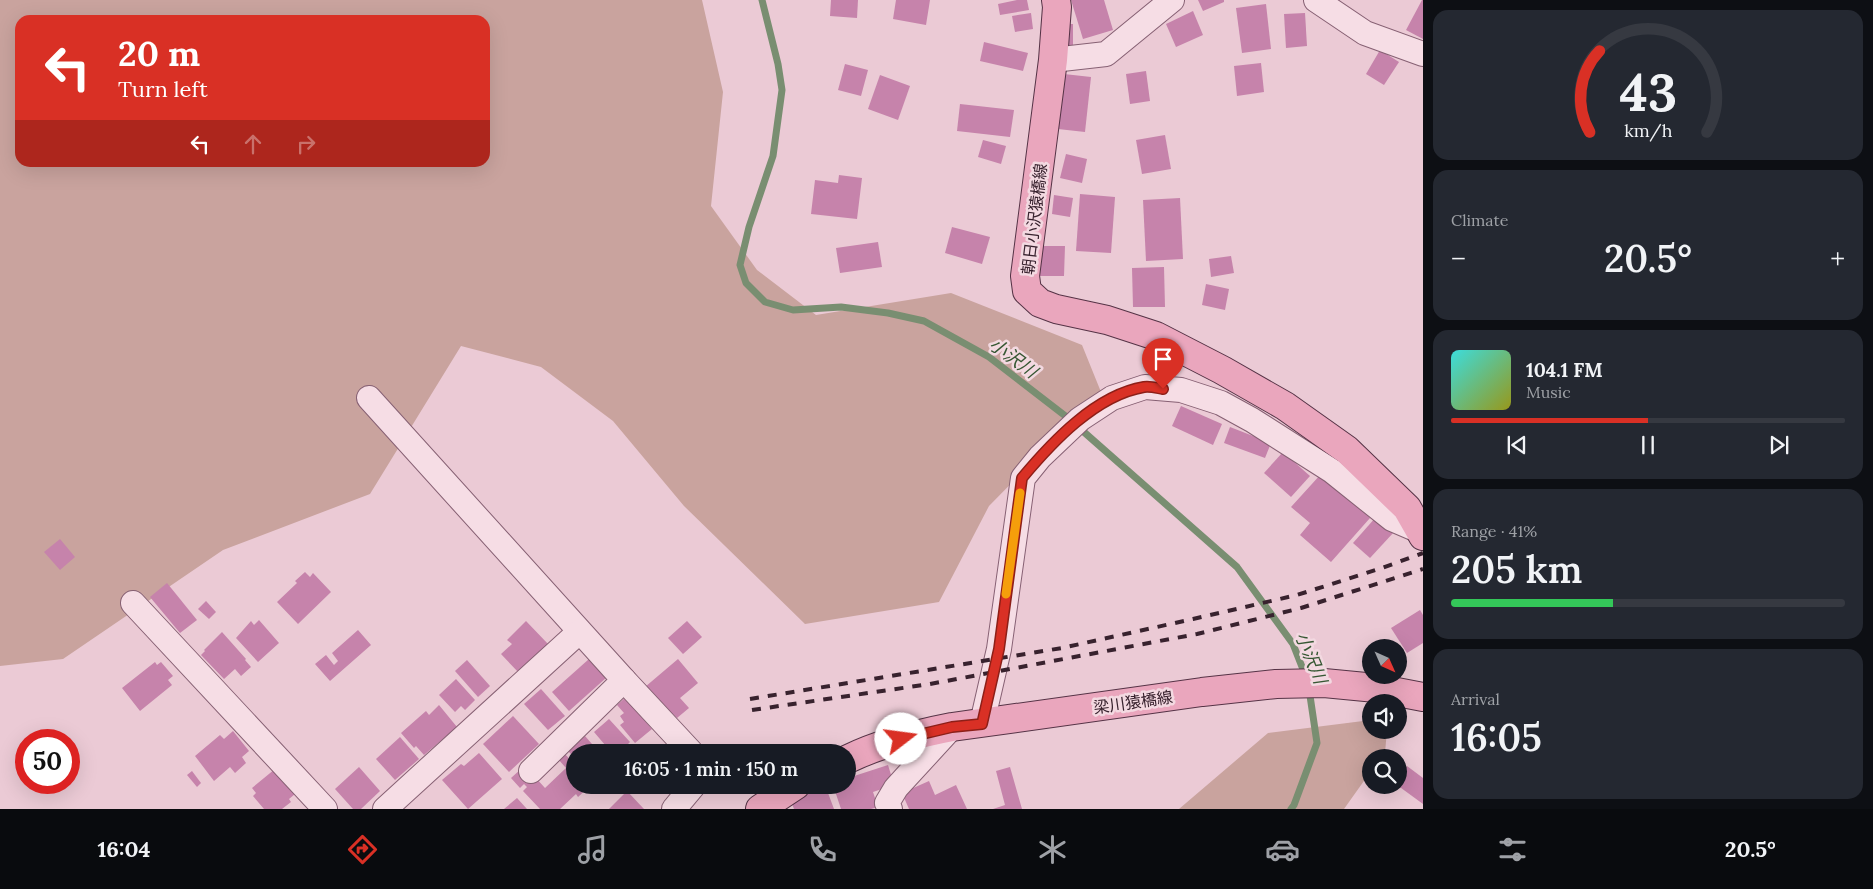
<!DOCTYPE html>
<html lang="en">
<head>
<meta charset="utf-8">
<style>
  body { margin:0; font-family:Lora,"Noto Sans JP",serif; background:#242831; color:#f1f3f6; height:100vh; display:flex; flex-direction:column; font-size:19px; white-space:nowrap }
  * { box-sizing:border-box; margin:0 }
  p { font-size:16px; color:#9ea1a6 }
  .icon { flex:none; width:28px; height:28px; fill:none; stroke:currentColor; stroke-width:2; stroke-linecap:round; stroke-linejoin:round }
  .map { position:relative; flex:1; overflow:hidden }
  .panel { display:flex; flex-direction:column; gap:10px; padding:10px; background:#0d0f14; width:450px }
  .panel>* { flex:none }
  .hud { position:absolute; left:15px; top:15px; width:475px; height:152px; border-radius:15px; box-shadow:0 5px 20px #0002; background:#d93025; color:#fff; overflow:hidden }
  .needle { width:32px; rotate:135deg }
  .tools { position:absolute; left:1362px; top:639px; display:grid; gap:10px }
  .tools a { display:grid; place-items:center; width:45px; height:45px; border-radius:50%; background:#171b24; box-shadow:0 5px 20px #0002; font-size:25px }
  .speed { position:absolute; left:15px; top:729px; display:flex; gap:10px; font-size:25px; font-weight:700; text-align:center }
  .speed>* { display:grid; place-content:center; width:65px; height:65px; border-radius:50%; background:#171b24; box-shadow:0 5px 20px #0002; line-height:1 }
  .speed .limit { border:8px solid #d22; background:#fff; color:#111 }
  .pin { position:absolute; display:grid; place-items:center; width:42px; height:42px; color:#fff; margin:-51px -21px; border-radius:50% 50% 50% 0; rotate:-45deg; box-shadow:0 0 5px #0007 }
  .pin .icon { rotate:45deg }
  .me { position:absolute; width:55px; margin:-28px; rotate:75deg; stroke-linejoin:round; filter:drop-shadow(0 0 4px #0008) }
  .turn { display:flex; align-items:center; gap:18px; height:105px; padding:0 20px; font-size:22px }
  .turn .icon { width:65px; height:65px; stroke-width:2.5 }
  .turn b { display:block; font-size:35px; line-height:42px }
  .lanes { display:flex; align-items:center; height:48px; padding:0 20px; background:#0003; justify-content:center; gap:25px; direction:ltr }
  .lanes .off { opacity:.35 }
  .big { font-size:38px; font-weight:600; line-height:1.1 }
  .panel .tile { flex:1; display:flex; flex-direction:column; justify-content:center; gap:8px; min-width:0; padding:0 18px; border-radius:15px; background:#242831 }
  .panel .dial { align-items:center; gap:0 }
  .dial svg { height:130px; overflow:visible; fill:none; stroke:#363941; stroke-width:7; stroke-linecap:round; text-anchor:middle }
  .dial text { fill:#f1f3f6; stroke:none }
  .song { display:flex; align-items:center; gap:15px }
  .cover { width:60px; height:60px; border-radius:8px; background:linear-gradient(135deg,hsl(180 70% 55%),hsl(60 70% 35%)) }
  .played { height:5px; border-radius:2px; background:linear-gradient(90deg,#d93025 50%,#363941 50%) }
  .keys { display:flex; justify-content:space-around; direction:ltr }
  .heat { display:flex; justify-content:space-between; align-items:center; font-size:28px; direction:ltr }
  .charge { height:8px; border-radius:4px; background:linear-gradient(90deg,#34c759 41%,#363941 0) }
  .trip { position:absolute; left:566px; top:744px; width:290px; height:50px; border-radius:25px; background:#171b24; box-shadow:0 5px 20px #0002; font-weight:600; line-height:50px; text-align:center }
  .dock { display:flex; height:80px; justify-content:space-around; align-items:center; background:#090b0e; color:#9ea1a6 }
  .dock .icon { width:35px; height:35px }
  .dock .current { color:#d93025 }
  .dock b { font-size:22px; color:#f1f3f6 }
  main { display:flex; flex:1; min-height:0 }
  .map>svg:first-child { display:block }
</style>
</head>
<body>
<main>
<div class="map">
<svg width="1423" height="809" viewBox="0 0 1423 809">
  <rect width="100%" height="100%" fill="#ebcad5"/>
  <g fill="#c9a39e" fill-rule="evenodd">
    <path d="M0 0H702L723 92 711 206 757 270 816 315 951 293 1082 345 1101 392 989 506 939 602 805 624 684 506 613 421 541 367 461 346 370 494 223 550 63 659 0 666ZM20 20H485V162H20Z"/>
    <path d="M1371 720V730H1387L1385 753 1381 757 1371 758V771L1344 809H1179L1268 733Z"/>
  </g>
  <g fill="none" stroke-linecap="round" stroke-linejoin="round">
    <g stroke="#798e71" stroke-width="7">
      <path d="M762 0 778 64 782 90 773 156 749 227 740 265 746 283 765 302 793 310 841 307 888 313 924 321 989 357 1068 418 1237 567 1293 644 1306 677"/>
      <path d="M1291 809 1294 805 1317 743 1309 689"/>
    </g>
  </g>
  <g fill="#c683ab">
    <path d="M831 0H858L857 18 830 16Z"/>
    <path d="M896 0H930L926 25 893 19Z"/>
    <path d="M1017 0H1027L1029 10 1000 15 998 4Z"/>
    <path d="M1071 0H1104L1113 30 1083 39Z"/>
    <path d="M1198 0H1224V2L1203 11Z"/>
    <path d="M1422 0H1423V39L1406 30Z"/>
    <path d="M1266 4 1271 49 1242 53 1236 8Z"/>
    <path d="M1193 11 1203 35 1176 47 1166 24Z"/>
    <path d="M1031 13 1033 29 1015 32 1012 16Z"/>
    <path d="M1305 13 1307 46 1286 48 1284 14Z"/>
    <rect x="1053" y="24" width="20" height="23"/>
    <path d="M984 42 1028 53 1023 71 980 61Z"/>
    <path d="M1380 50 1399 62 1384 85 1366 74Z"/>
    <path d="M1261 63 1264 92 1237 96 1234 66Z"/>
    <path d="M845 64 868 70 861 96 838 90Z"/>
    <path d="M1146 71 1150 101 1130 104 1126 74Z"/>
    <path d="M1055 73 1091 77 1085 132 1049 128Z"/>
    <path d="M880 75 910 86 898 120 868 109Z"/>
    <path d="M960 104 1014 110 1010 137 957 131Z"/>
    <path d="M1165 135 1171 169 1142 174 1136 140Z"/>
    <path d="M983 140 1006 146 1001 164 978 157Z"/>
    <path d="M1066 154 1087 159 1082 183 1060 178Z"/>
    <path d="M839 175 862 178 857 219 811 214 815 180 838 183Z"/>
    <path d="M1080 194 1115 197 1111 253 1076 251Z"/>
    <path d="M1054 195 1073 198 1070 217 1052 214Z"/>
    <path d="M1180 198 1183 259 1146 261 1143 200Z"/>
    <path d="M952 227 990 237 982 264 945 253Z"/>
    <path d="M878 242 882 267 840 273 836 248Z"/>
    <path d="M1036 246H1065L1064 276H1036Z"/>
    <path d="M1231 256 1234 273 1211 277 1209 259Z"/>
    <path d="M1164 267 1165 307H1133L1132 268Z"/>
    <path d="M1206 284 1229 289 1225 310 1202 305Z"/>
    <path d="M1181 406 1222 424 1213 445 1172 426Z"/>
    <path d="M1230 427 1271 443 1265 458 1224 443Z"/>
    <path d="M1283 452 1310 476 1291 497 1264 473Z"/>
    <path d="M1321 474 1370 518 1331 562 1300 535 1310 523 1291 507Z"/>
    <path d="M1376 517 1394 532 1370 558 1353 543Z"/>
    <path d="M60 539 75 557 60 570 44 552Z"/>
    <path d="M305 572 310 577 313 573 331 592 298 624 277 602 297 583 295 581Z"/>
    <path d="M167 583 197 620 180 633 150 597Z"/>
    <path d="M206 601 216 612 209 619 198 609Z"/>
    <path d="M1420 610 1423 615V643L1407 653 1391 628Z"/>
    <path d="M259 620 279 643 258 662 236 638 251 621 254 625Z"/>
    <path d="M526 621 549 645 519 673 501 654 512 644 507 640Z"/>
    <path d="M687 621 702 637 683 654 668 638Z"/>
    <path d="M358 630 371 645 330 681 315 664 326 655 334 665 338 661 332 653Z"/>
    <path d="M222 632 246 659 245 660 251 667 241 676 235 669 224 679 201 655 205 651 204 650Z"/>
    <path d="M589 659 606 678 569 711 552 692Z"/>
    <path d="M678 659 698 683 680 698 689 708 677 718 673 714 670 716 645 687Z"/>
    <path d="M467 660 490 686 478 697 455 671Z"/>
    <path d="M155 662 157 665 161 662 173 676 168 680 172 685 140 711 122 688Z"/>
    <path d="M456 679 475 700 465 710 461 706 455 712 439 695Z"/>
    <path d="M541 689 565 716 548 730 524 704Z"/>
    <path d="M625 698 652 729 635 743 620 725 624 722 620 716 624 713 617 705Z"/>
    <path d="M439 705 457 727 424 755 416 746 414 748 401 733 426 711 429 715Z"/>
    <path d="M513 716 539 744 509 772 483 744Z"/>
    <path d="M609 719 630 742 624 748 626 750 623 752H611L594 732Z"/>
    <path d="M233 731 249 751 242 757 246 763 235 773 230 767 214 781 195 756 220 735 224 739Z"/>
    <path d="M585 736 599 752H575V758L568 751Z"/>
    <path d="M400 737 419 759 395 780 376 759Z"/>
    <path d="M479 753 502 779 468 809 442 780 461 764 464 766Z"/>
    <path d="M564 753 575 765V785H591L578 797 576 794 560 809H540L523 791 527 787 524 784 520 788 511 778 521 769 535 777 545 788 566 768 558 759Z"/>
    <path d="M888 765 892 778 886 780 888 787 873 792 878 807 871 809H841L833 785H848V778Z"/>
    <path d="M1407 766 1423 778V804L1397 785H1399V778Z"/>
    <path d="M359 767 380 791 361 809H353L335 789Z"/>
    <path d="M1010 767 1022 809H993L1005 805 996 771Z"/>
    <path d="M275 769 295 794 289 799 291 802 282 809H264L253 796 256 793 252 788Z"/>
    <path d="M192 771 201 783 197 787 187 775Z"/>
    <path d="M929 781 935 795 956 785 967 809H909L902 793Z"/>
    <path d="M819 785H825L834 809H794L789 796Z"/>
    <path d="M627 791 644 809H609Z"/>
    <path d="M517 798 527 809H504Z"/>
  </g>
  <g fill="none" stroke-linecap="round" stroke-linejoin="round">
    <defs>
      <g id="minor">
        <path d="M1316 0 1365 33 1423 54"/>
        <path d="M1053 60 1106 54 1172 0"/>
        <path d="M369 398 624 680 531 771"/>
        <path d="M133 603 325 809"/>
        <path d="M624 680 691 752"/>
        <path d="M982 723 999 649 1023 478 1040 457 1080 419 1112 398 1145 387 1181 390 1221 403 1252 420 1332 471 1392 519 1420 531 1423 530"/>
        <path d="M385 809 579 632"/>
        <path d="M674 809 694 785"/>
        <path d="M890 809 887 803 896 788 952 727"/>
      </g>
      <g id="major">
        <path d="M1056 0 1057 7 1053 60 1025 276 1027 291 1040 303 1056 309 1107 320 1156 336 1222 370 1285 406 1347 450 1407 508 1423 536"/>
        <path d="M848 759C881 743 916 734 952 727L1202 692 1276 684 1324 683 1376 688 1423 697"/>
        <path d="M760 809 796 785"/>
      </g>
    </defs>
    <use href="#minor" stroke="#866073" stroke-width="26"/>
    <use href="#major" stroke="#553346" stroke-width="30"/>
    <use href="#minor" stroke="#f6dde5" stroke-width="24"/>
    <use href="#major" stroke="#eaa6bd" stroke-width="28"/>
    <g stroke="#38222e" stroke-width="4" stroke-dasharray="9 9" stroke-linecap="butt">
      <path d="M750 699 1062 648 1193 619 1297 595 1382 568 1423 553"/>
      <path d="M752 710 930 684 1197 634 1301 608 1423 569"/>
    </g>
  </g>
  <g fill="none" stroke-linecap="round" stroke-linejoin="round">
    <defs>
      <path id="route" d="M901 739 952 727 982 724 999 649 1022 478C1052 442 1096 395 1144 387 1150 386 1157 388 1163 389"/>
    </defs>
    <use href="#route" stroke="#8d1f18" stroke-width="12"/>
    <use href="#route" stroke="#d93025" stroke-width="9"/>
    <path stroke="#f59e0b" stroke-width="9" d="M1006 594 1020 493"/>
  </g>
  <g text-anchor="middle" stroke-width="5" stroke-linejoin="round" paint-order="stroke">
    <g font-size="16" fill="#38222e" stroke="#f3d9e1">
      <text transform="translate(1034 219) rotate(-83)" y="6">朝日小沢猿橋線</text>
      <text transform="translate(1133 702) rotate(-8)" y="6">梁川猿橋線</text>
    </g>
    <g font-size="18" font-style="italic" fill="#365733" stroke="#f3d9e1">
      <text transform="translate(1013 358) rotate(36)" y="6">小沢川</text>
      <text transform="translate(1311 658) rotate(68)" y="6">小沢川</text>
    </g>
  </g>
</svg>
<div class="tools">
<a><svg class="needle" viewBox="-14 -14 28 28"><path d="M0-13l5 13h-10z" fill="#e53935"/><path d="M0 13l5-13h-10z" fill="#9ea1a6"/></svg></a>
<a><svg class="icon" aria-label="sound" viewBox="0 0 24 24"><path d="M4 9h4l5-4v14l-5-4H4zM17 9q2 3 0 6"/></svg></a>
<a><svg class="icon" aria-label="search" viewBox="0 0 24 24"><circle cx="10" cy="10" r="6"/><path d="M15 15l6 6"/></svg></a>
</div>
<div class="speed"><div class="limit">50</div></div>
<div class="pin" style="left:1163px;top:389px;background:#d93025"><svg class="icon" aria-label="arrive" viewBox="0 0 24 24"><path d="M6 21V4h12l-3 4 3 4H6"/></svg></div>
<svg class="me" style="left:901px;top:739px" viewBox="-20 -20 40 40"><circle r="19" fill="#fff"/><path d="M0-13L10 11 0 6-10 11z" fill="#d93025"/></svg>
<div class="trip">16:05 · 1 min · 150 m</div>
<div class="hud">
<div class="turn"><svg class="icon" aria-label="left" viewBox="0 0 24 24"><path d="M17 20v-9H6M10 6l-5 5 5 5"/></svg><div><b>20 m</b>Turn left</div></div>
<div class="lanes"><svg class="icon" aria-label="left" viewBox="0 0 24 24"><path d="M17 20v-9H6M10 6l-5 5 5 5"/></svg><svg class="icon off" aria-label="ahead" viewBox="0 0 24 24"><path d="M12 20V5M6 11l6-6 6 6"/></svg><svg class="icon off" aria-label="right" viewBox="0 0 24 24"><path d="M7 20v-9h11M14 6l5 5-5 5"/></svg></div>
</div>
</div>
<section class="panel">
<div class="tile dial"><svg viewBox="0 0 100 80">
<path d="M14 69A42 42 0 1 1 86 69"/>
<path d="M14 69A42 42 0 0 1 20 19" stroke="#d93025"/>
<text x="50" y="56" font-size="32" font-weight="700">43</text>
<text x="50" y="72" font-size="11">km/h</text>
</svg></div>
<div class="tile"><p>Climate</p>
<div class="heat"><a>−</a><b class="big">20.5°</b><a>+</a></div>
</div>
<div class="tile">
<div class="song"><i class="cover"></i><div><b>104.1 FM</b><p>Music</p></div></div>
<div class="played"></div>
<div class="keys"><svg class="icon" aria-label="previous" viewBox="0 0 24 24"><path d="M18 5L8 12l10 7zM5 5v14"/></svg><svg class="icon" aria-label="pause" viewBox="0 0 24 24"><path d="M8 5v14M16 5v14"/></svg><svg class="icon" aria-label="next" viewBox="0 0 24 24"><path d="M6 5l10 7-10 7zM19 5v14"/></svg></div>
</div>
<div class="tile"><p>Range · 41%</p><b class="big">205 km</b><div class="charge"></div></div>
<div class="tile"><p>Arrival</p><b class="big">16:05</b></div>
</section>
</main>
<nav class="dock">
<b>16:04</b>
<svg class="icon current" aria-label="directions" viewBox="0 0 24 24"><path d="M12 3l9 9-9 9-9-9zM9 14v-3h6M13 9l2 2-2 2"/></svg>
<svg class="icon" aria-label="music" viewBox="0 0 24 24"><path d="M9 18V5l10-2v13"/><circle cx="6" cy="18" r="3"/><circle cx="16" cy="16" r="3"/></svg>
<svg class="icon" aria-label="phone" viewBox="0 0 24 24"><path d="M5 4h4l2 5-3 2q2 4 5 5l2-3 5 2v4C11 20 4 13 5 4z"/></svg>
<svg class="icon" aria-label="climate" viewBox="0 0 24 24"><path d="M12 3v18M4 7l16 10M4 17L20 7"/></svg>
<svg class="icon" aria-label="car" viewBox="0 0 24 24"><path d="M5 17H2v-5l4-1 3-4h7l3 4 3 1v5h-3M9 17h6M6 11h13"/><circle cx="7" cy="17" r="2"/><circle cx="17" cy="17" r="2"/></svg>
<svg class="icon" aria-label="filters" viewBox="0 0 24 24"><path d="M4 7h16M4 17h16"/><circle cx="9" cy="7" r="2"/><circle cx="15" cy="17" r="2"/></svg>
<b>20.5°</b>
</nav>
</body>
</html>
